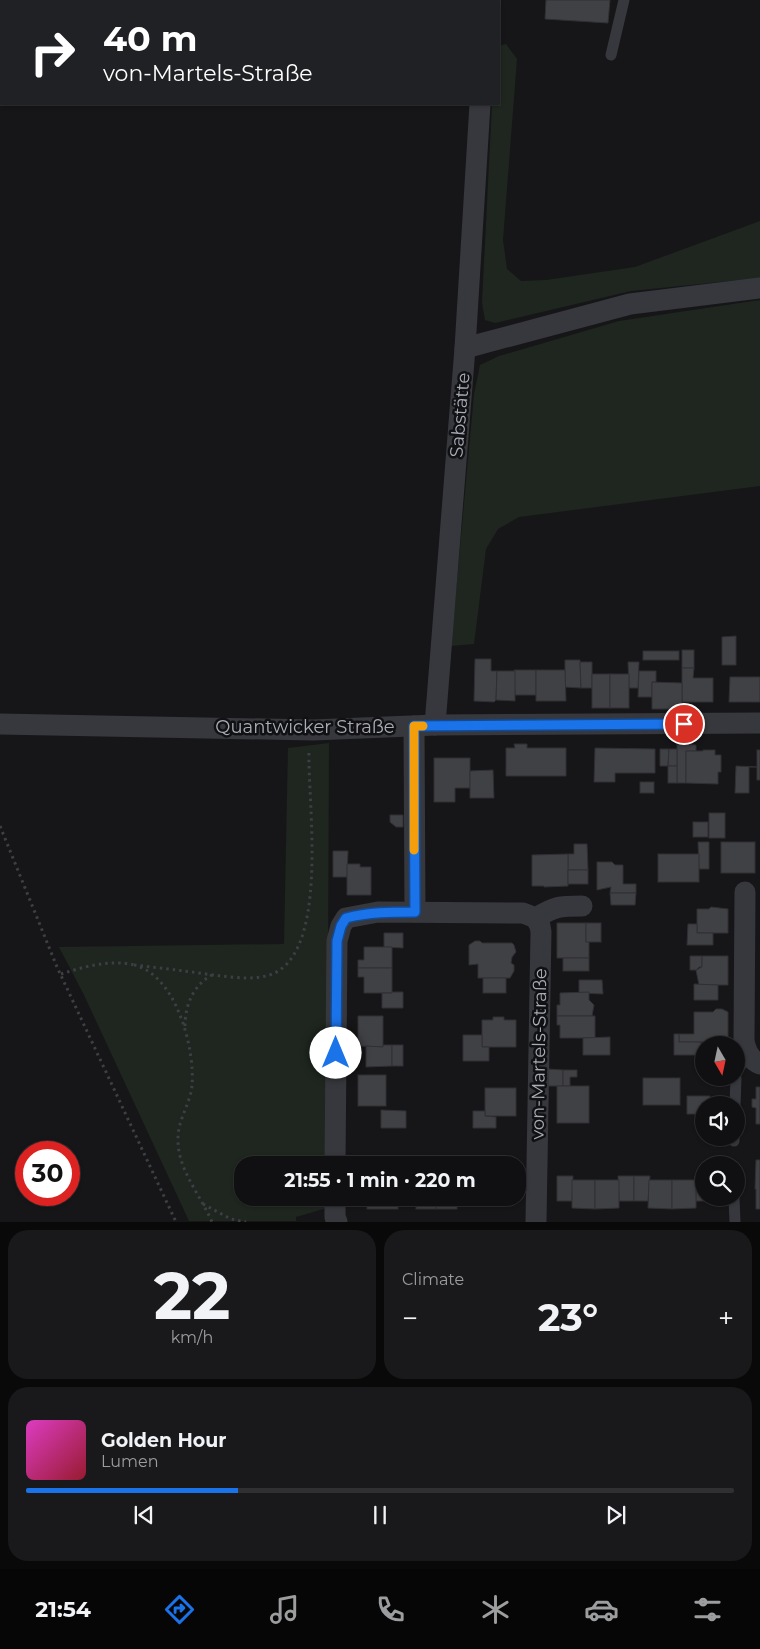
<!DOCTYPE html>
<html lang="en">
<head>
<meta charset="utf-8">
<style>
  body { margin:0; font-family:Montserrat,sans-serif; background:#19191b; color:#f1f3f6; height:100vh; display:flex; flex-direction:column; font-size:19px; white-space:nowrap }
  * { box-sizing:border-box; margin:0 }
  p { font-size:16px; color:#9c9d9f }
  .icon { flex:none; width:28px; height:28px; fill:none; stroke:currentColor; stroke-width:2; stroke-linecap:round; stroke-linejoin:round }
  .map { position:relative; height:1222px; overflow:hidden }
  .side { display:flex; flex-direction:column; gap:8px; padding:8px; background:#09090a; flex:1 }
  .side>* { flex:none }
  .hud { position:absolute; left:0px; top:0px; width:500px; height:105px; box-shadow:0 1px 4px #0004,0 0 0 1px #303032; background:#202124; color:#fff; overflow:hidden }
  .needle { width:32px; rotate:171deg }
  .buttons { position:absolute; left:695px; top:1036px; display:grid; gap:10px }
  .buttons a { display:grid; place-items:center; width:50px; height:50px; border-radius:50%; background:#101012; box-shadow:0 1px 4px #0004,0 0 0 1px #303032; font-size:25px }
  .speed { position:absolute; left:15px; top:1141px; display:flex; gap:10px; font-size:25px; font-weight:700; text-align:center }
  .speed>* { display:grid; place-content:center; width:65px; height:65px; border-radius:50%; background:#101012; box-shadow:0 1px 4px #0004,0 0 0 1px #303032; line-height:1 }
  .speed .limit { border:8px solid #d22; background:#fff; color:#111 }
  .pin { position:absolute; display:grid; place-items:center; width:42px; height:42px; color:#fff; margin:-21px; border:2px solid #fff; border-radius:50%; box-shadow:0 1px 5px #0007 }
  .me { position:absolute; width:55px; margin:-28px; rotate:0deg; stroke-linejoin:round; filter:drop-shadow(0 0 4px #0008) }
  .turn { display:flex; align-items:center; gap:18px; height:105px; padding:0 20px; font-size:22px }
  .turn .icon { width:65px; height:65px; stroke-width:2.5 }
  .turn b { display:block; font-size:35px; line-height:42px }
  .big { font-size:38px; font-weight:700; line-height:1.1 }
  .side .tile { flex:1; display:flex; flex-direction:column; justify-content:center; gap:8px; min-width:0; padding:0 18px; border-radius:20px; background:#19191b }
  .side .dial { align-items:center; gap:0 }
  .dial b { font-size:65px; line-height:1 }
  .song { display:flex; align-items:center; gap:15px }
  .cover { width:60px; height:60px; border-radius:8px; background:linear-gradient(135deg,hsl(310 70% 55%),hsl(350 70% 35%)) }
  .played { height:5px; border-radius:2px; background:linear-gradient(90deg,#1a73e8 30%,#303032 30%) }
  .keys { display:flex; justify-content:space-around; direction:ltr }
  .heat { display:flex; justify-content:space-between; align-items:center; font-size:28px; direction:ltr }
  .side .tiles { flex:1; display:grid; gap:8px; grid-template-columns:1fr 1fr }
  .tile:last-child { grid-column:span 2 }
  .trip { position:absolute; left:234px; top:1156px; width:292px; height:50px; border-radius:20px; background:#101012; box-shadow:0 1px 4px #0004,0 0 0 1px #303032; font-weight:700; line-height:50px; text-align:center }
  .tabs { display:flex; height:80px; justify-content:space-around; align-items:center; background:#060607; color:#9c9d9f }
  .tabs .icon { width:35px; height:35px }
  .tabs .active { color:#1a73e8 }
  .tabs b { font-size:22px; color:#f1f3f6 }
  .map>svg:first-child { display:block }
</style>
</head>
<body>
<div class="map">
<svg width="760" height="1222" viewBox="0 0 760 1222">
  <rect width="100%" height="100%" fill="#161618"/>
  <g fill="#1e261f">
    <path d="M506 44 517 59 503 240 507 269 521 281 546 280 635 267 760 221V278L631 291 495 323 485 320 482 303 492 104H499V46Z"/>
    <path d="M760 300V486L519 517 498 529 486 549 474 644 451 646 474 394 480 365 499 356 619 321Z"/>
    <path d="M329 743 327 1165H242V1198H327V1208L296 1217V1221H189L84 995 59 947 284 944 288 748Z"/>
  </g>
  <g fill="#404145" stroke="#303034">
    <path d="M546 0H610L608 23 545 19Z"/>
    <path d="M736 636V665H722V637Z"/>
    <rect x="682" y="650" width="12" height="18"/>
    <rect x="643" y="651" width="36" height="9"/>
    <path d="M475 659H491V671H497L496 700 494 702 474 701Z"/>
    <path d="M565 660H580L581 688 565 687Z"/>
    <path d="M580 662H592V688H581Z"/>
    <path d="M628 662H639L638 688H629Z"/>
    <path d="M682 668H694L693 678H713V702H682Z"/>
    <path d="M514 670H536V695H515Z"/>
    <path d="M536 670H565L566 701H536Z"/>
    <path d="M497 671H515V701L496 700Z"/>
    <path d="M639 671H656V682H652V697H638Z"/>
    <rect x="592" y="674" width="18" height="34"/>
    <rect x="610" y="674" width="19" height="34"/>
    <path d="M730 677H760V702H729Z"/>
    <path d="M652 682 682 683V709H652Z"/>
    <path d="M514 744H527V748H566V776H506V748H515Z"/>
    <path d="M677 744 696 745V751H686V783H677Z"/>
    <path d="M595 748 655 749V773H615V782H594Z"/>
    <path d="M660 749H669L668 766H660Z"/>
    <path d="M669 749H677V766H668Z"/>
    <path d="M703 750H715V755H721V772H718V784L686 783V751H703Z"/>
    <rect x="757" y="750" width="3" height="30"/>
    <path d="M434 758H470V788H455V802H434Z"/>
    <rect x="668" y="766" width="9" height="17"/>
    <path d="M736 766 757 767H749V793H735Z"/>
    <path d="M493 770 494 798H470V771Z"/>
    <rect x="640" y="782" width="14" height="11"/>
    <rect x="709" y="813" width="16" height="25"/>
    <path d="M390 815H403V827H396L390 822Z"/>
    <rect x="693" y="822" width="15" height="15"/>
    <path d="M698 842H709V869H699Z"/>
    <rect x="721" y="842" width="34" height="31"/>
    <path d="M574 844H587L588 870H568V854H574Z"/>
    <path d="M333 851H348L347 877H333Z"/>
    <path d="M568 854V886L544 887V886H532V855Z"/>
    <rect x="658" y="854" width="41" height="28"/>
    <path d="M597 862H612L615 865H623V884H636V893H610L611 887 597 890Z"/>
    <path d="M347 864H360V867H371V895H347Z"/>
    <rect x="568" y="870" width="20" height="14"/>
    <path d="M610 893H636L635 905H611Z"/>
    <path d="M711 907 728 909V933H697V909H709Z"/>
    <path d="M557 923H586V942H589V958H557Z"/>
    <rect x="586" y="923" width="15" height="19"/>
    <path d="M688 924H697V933H713V945H687Z"/>
    <path d="M384 933H403V948L384 947Z"/>
    <path d="M475 941H480L482 943H512L514 945 516 952 512 957 511 963 514 965V971L510 978H478V964L469 965V945Z"/>
    <path d="M364 947H392V968H358V960H364Z"/>
    <path d="M690 956H702V967H699L696 970H690Z"/>
    <path d="M702 956H728V985H699L696 970 702 967Z"/>
    <rect x="563" y="958" width="26" height="13"/>
    <path d="M358 968H392V993H364V977H358Z"/>
    <rect x="483" y="978" width="23" height="15"/>
    <path d="M579 980H602L603 994 579 993Z"/>
    <path d="M694 984 718 985V1000H694Z"/>
    <path d="M392 992H403V1008H382V993H392Z"/>
    <path d="M589 992V1000L594 1005 592 1016H557V1005H560V993Z"/>
    <path d="M716 1009H722L728 1012V1039H707L704 1042H679V1034H694V1012H713Z"/>
    <path d="M358 1016H383V1047L358 1046Z"/>
    <path d="M557 1016H595V1038H560V1025H557Z"/>
    <path d="M493 1017H504V1020H516V1047H482V1020H493Z"/>
    <path d="M674 1034H679V1042H701V1055H674Z"/>
    <path d="M463 1035H482V1047H489V1061H463Z"/>
    <path d="M610 1037V1055H583V1038Z"/>
    <path d="M383 1045H392V1066L366 1067V1046L383 1047Z"/>
    <rect x="392" y="1045" width="11" height="21"/>
    <path d="M548 1069 563 1070V1086H548Z"/>
    <path d="M563 1070H577V1077H570V1086H563Z"/>
    <rect x="358" y="1075" width="28" height="31"/>
    <rect x="643" y="1078" width="37" height="27"/>
    <rect x="557" y="1086" width="32" height="37"/>
    <path d="M756 1087H760V1124H756V1108L752 1107V1099H756Z"/>
    <rect x="485" y="1088" width="31" height="28"/>
    <path d="M687 1096H710V1105H704V1114H687Z"/>
    <path d="M381 1110 406 1111V1128H381Z"/>
    <path d="M473 1111H485V1116L496 1117V1128H473Z"/>
    <path d="M756 1160H760V1209H756V1189H755Z"/>
    <path d="M557 1176H573L572 1201H557Z"/>
    <path d="M618 1176H634V1201H619Z"/>
    <path d="M634 1176H650L648 1201H634Z"/>
    <path d="M695 1176H704V1198H710V1201H696Z"/>
    <path d="M572 1180H595V1209L572 1208Z"/>
    <path d="M595 1180H619V1208L595 1209Z"/>
    <path d="M649 1180H672V1209L648 1208Z"/>
    <path d="M672 1180H696V1208L672 1209Z"/>
    <rect x="367" y="1198" width="31" height="11"/>
    <rect x="416" y="1198" width="20" height="11"/>
    <rect x="436" y="1198" width="21" height="11"/>
    <rect x="476" y="1198" width="40" height="3"/>
  </g>
  <g fill="none" stroke-linecap="round" stroke-linejoin="round">
    <g stroke="#3d3f44" stroke-width="3" stroke-dasharray="2.5 4" stroke-linecap="butt">
      <path d="M0 826 57 967 176 1222"/>
      <path d="M134 965C160 968 186 971 213 975 230 977 249 980 266 976 332 961 307 800 309 750"/>
      <path d="M140 967C178 982 195 1050 192 1086 190 1104 178 1120 178 1138 177 1169 200 1194 212 1222"/>
      <path d="M61 974C83 967 110 959 134 965"/>
      <path d="M185 1026C185 1006 193 985 212 975"/>
      <path d="M203 1204 231 1219 246 1222"/>
    </g>
    <g stroke="#37383d" stroke-width="11">
      <path d="M611 55 624 0"/>
      <path d="M736 1072 749 1054"/>
      <path d="M735 1105 736 1078"/>
      <path d="M734 1141V1138"/>
      <path d="M734 1198 735 1222"/>
    </g>
    <g stroke="#37383d" stroke-width="21">
      <path d="M487 1V0"/>
      <path d="M465 348 630 304 760 288"/>
      <path d="M0 724 313 730 435 725 760 723"/>
      <path d="M435 725 465 348 480 104"/>
      <path d="M414 726 415 912"/>
      <path d="M745 892 744 1041C746 1051 750 1060 760 1064"/>
      <path d="M335 1165 337 941 341 926 346 918 378 912 523 913 536 918C555 906 560 906 582 906"/>
      <path d="M335 1198V1217L337 1222"/>
      <path d="M536 1222 541 932 540 926 536 918"/>
    </g>
  </g>
  <g fill="none" stroke-linecap="round" stroke-linejoin="round">
    <defs>
      <path id="route" d="M336 1053 337 941 341 926 346 918C369 912 391 912 415 912L414 726 684 724"/>
    </defs>
    <use href="#route" stroke="#114b97" stroke-width="12"/>
    <use href="#route" stroke="#1a73e8" stroke-width="9"/>
    <path stroke="#f59e0b" stroke-width="9" d="M414 850V726H423"/>
  </g>
  <g text-anchor="middle" stroke-width="5" stroke-linejoin="round" paint-order="stroke">
    <g font-size="18" fill="#a8adb8" stroke="#111113">
      <text transform="translate(460 415) rotate(-85)" y="6">Sabstätte</text>
      <text x="305" y="733">Quantwicker Straße</text>
      <text transform="translate(539 1054) rotate(-89)" y="6">von-Martels-Straße</text>
    </g>
  </g>
</svg>
<div class="buttons">
<a><svg class="needle" viewBox="-14 -14 28 28"><path d="M0-13l5 13h-10z" fill="#e53935"/><path d="M0 13l5-13h-10z" fill="#9c9d9f"/></svg></a>
<a><svg class="icon" aria-label="sound" viewBox="0 0 24 24"><path d="M4 9h4l5-4v14l-5-4H4zM17 9q2 3 0 6"/></svg></a>
<a><svg class="icon" aria-label="search" viewBox="0 0 24 24"><circle cx="10" cy="10" r="6"/><path d="M15 15l6 6"/></svg></a>
</div>
<div class="speed"><div class="limit">30</div></div>
<div class="pin" style="left:684px;top:724px;background:#d93025"><svg class="icon" aria-label="arrive" viewBox="0 0 24 24"><path d="M6 21V4h12l-3 4 3 4H6"/></svg></div>
<svg class="me" style="left:336px;top:1053px" viewBox="-20 -20 40 40"><circle r="19" fill="#fff"/><path d="M0-13L10 11 0 6-10 11z" fill="#1a73e8"/></svg>
<div class="trip">21:55 · 1 min · 220 m</div>
<div class="hud">
<div class="turn"><svg class="icon" aria-label="right" viewBox="0 0 24 24"><path d="M7 20v-9h11M14 6l5 5-5 5"/></svg><div><b>40 m</b>von-Martels-Straße</div></div>
</div>
</div>
<section class="side">
<div class="tiles">
<div class="tile dial"><b>22</b><p>km/h</p></div>
<div class="tile"><p>Climate</p>
<div class="heat"><a>−</a><b class="big">23°</b><a>+</a></div>
</div>
<div class="tile">
<div class="song"><i class="cover"></i><div><b>Golden Hour</b><p>Lumen</p></div></div>
<div class="played"></div>
<div class="keys"><svg class="icon" aria-label="previous" viewBox="0 0 24 24"><path d="M18 5L8 12l10 7zM5 5v14"/></svg><svg class="icon" aria-label="pause" viewBox="0 0 24 24"><path d="M8 5v14M16 5v14"/></svg><svg class="icon" aria-label="next" viewBox="0 0 24 24"><path d="M6 5l10 7-10 7zM19 5v14"/></svg></div>
</div>
</div>
</section>
<nav class="tabs">
<b>21:54</b>
<svg class="icon active" aria-label="directions" viewBox="0 0 24 24"><path d="M12 3l9 9-9 9-9-9zM9 14v-3h6M13 9l2 2-2 2"/></svg>
<svg class="icon" aria-label="music" viewBox="0 0 24 24"><path d="M9 18V5l10-2v13"/><circle cx="6" cy="18" r="3"/><circle cx="16" cy="16" r="3"/></svg>
<svg class="icon" aria-label="phone" viewBox="0 0 24 24"><path d="M5 4h4l2 5-3 2q2 4 5 5l2-3 5 2v4C11 20 4 13 5 4z"/></svg>
<svg class="icon" aria-label="climate" viewBox="0 0 24 24"><path d="M12 3v18M4 7l16 10M4 17L20 7"/></svg>
<svg class="icon" aria-label="car" viewBox="0 0 24 24"><path d="M5 17H2v-5l4-1 3-4h7l3 4 3 1v5h-3M9 17h6M6 11h13"/><circle cx="7" cy="17" r="2"/><circle cx="17" cy="17" r="2"/></svg>
<svg class="icon" aria-label="filters" viewBox="0 0 24 24"><path d="M4 7h16M4 17h16"/><circle cx="9" cy="7" r="2"/><circle cx="15" cy="17" r="2"/></svg>
</nav>
</body>
</html>
